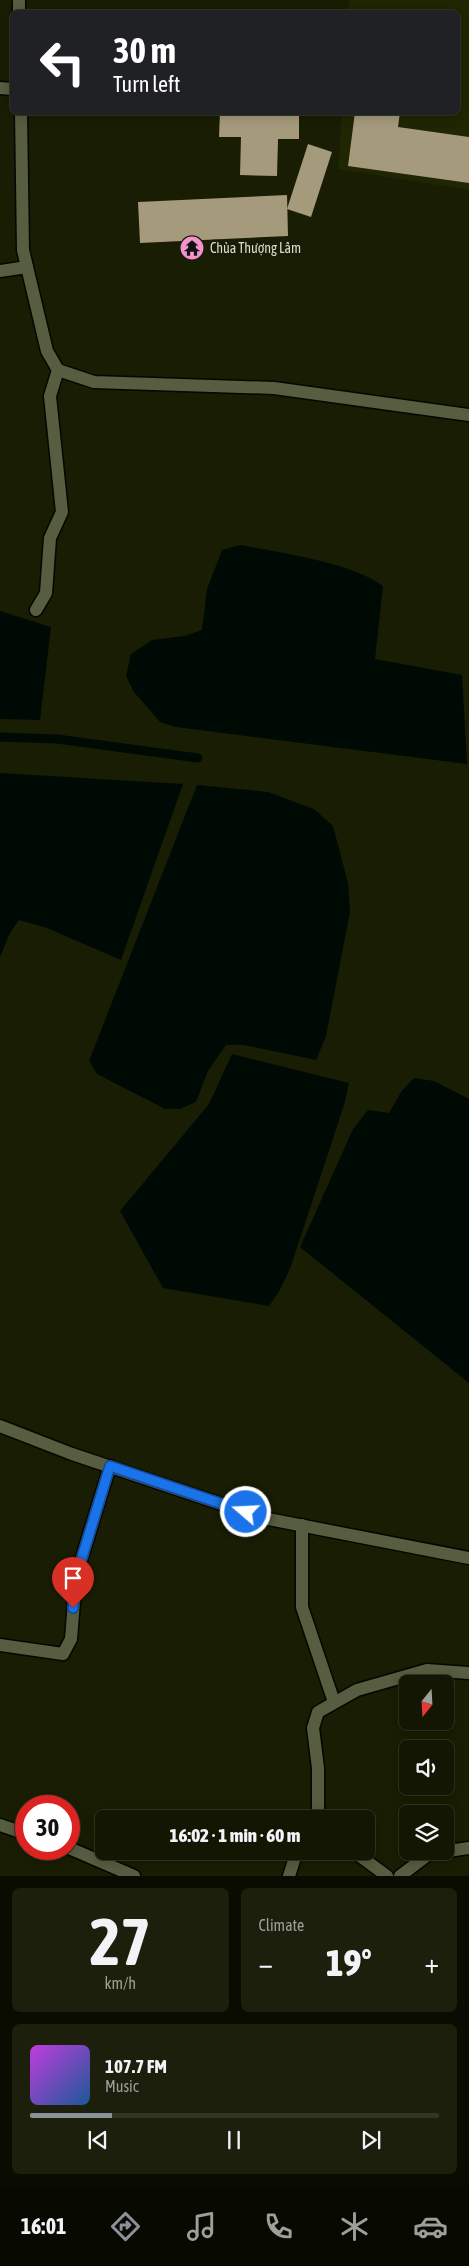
<!DOCTYPE html>
<html lang="en">
<head>
<meta charset="utf-8">
<style>
  body { margin:0; font-family:"Asap Condensed",sans-serif; background:#1c1f0c; color:#f1f3f6; height:100vh; display:flex; flex-direction:column; font-size:19px; white-space:nowrap }
  * { box-sizing:border-box; margin:0 }
  p { font-size:16px; color:#9d9f99 }
  .icon { flex:none; width:28px; height:28px; fill:none; stroke:currentColor; stroke-width:2; stroke-linecap:round; stroke-linejoin:round }
  .map { position:relative; height:1876px; overflow:hidden }
  .details { display:flex; flex-direction:column; gap:12px; padding:12px; background:#0a0c01; flex:1 }
  .details>* { flex:none }
  .banner { position:absolute; left:10px; top:10px; width:450px; height:105px; border-radius:8px; box-shadow:0 2px 12px #0003,0 0 0 1px #323524; background:#202124; color:#fff; overflow:hidden }
  .needle { width:32px; rotate:198deg }
  .buttons { position:absolute; left:399px; top:1675px; display:grid; gap:10px }
  .buttons a { display:grid; place-items:center; width:55px; height:55px; border-radius:8px; background:#131602; box-shadow:0 2px 12px #0003,0 0 0 1px #323524; font-size:25px }
  .speed { position:absolute; left:15px; top:1795px; display:flex; gap:10px; font-size:25px; font-weight:700; text-align:center }
  .speed>* { display:grid; place-content:center; width:65px; height:65px; border-radius:50%; background:#131602; box-shadow:0 2px 12px #0003,0 0 0 1px #323524; line-height:1 }
  .speed .limit { border:8px solid #d22; background:#fff; color:#111 }
  .pin { position:absolute; display:grid; place-items:center; width:42px; height:42px; color:#fff; margin:-51px -21px; border-radius:50% 50% 50% 0; rotate:-45deg; box-shadow:0 0 5px #0007 }
  .pin .icon { rotate:45deg }
  .me { position:absolute; width:55px; margin:-28px; rotate:289deg; stroke-linejoin:round; filter:drop-shadow(0 0 4px #0008) }
  .turn { display:flex; align-items:center; gap:18px; height:105px; padding:0 20px; font-size:22px }
  .turn .icon { width:65px; height:65px; stroke-width:2.5 }
  .turn b { display:block; font-size:35px; line-height:42px }
  .big { font-size:38px; font-weight:800; line-height:1.1 }
  .details .tile { flex:1; display:flex; flex-direction:column; justify-content:center; gap:8px; min-width:0; padding:0 18px; border-radius:8px; background:#1c1f0c }
  .details .dial { align-items:center; gap:0 }
  .dial b { font-size:65px; line-height:1 }
  .song { display:flex; align-items:center; gap:15px }
  .cover { width:60px; height:60px; border-radius:8px; background:linear-gradient(135deg,hsl(290 70% 55%),hsl(210 70% 35%)) }
  .played { height:5px; border-radius:2px; background:linear-gradient(90deg,#8c9099 20%,#323524 20%) }
  .keys { display:flex; justify-content:space-around; direction:ltr }
  .heat { display:flex; justify-content:space-between; align-items:center; font-size:28px; direction:ltr }
  .details .tiles { flex:1; display:grid; gap:12px; grid-template-columns:1fr 1fr }
  .tile:last-child { grid-column:span 2 }
  .trip { position:absolute; left:95px; top:1810px; width:280px; height:50px; border-radius:8px; background:#131602; box-shadow:0 2px 12px #0003,0 0 0 1px #323524; font-weight:800; line-height:50px; text-align:center }
  .dock { display:flex; height:80px; justify-content:space-around; align-items:center; background:#080901; color:#9d9f99 }
  .dock .icon { width:35px; height:35px }
  .dock .selected { color:#8c9099 }
  .dock b { font-size:22px; color:#f1f3f6 }
  .map>svg:first-child { display:block }
</style>
</head>
<body>
<div class="map">
<svg width="469" height="1876" viewBox="0 0 469 1876">
  <rect width="100%" height="100%" fill="#191d03"/>
  <path fill="#202502" d="M349 0H469V190L338 169 342 113 458 112V12H348Z"/>
  <g fill="#000a05">
    <path d="M241 545C284 554 347 561 383 586L375 659 462 675 467 764 176 727 160 722 134 692 126 676 131 654 152 640 185 636 202 630 207 589 222 550Z"/>
    <path d="M0 611 51 627 40 720 0 719Z"/>
    <path d="M0 773 183 784 121 960 47 928 19 920 10 933 0 957Z"/>
    <path d="M197 785 268 792 314 809 333 826 348 883 350 912 326 1036 316 1060 244 1045H226L208 1071 196 1102 180 1109H165L97 1074 89 1061Z"/>
    <path d="M232 1054 349 1083 344 1105 291 1266 280 1290 269 1306 163 1288 120 1211 209 1104Z"/>
    <path d="M414 1078 434 1081 469 1099V1383L300 1247 353 1129 368 1110 389 1113 401 1092Z"/>
  </g>
  <g fill="none" stroke-linecap="round" stroke-linejoin="round">
    <path stroke="#000a05" stroke-width="9" d="M0 737 57 739 198 758"/>
  </g>
  <g fill="#a59a7b">
    <path d="M220 112H299V139H278L277 176 240 175 241 137H219Z"/>
    <path d="M355 112H400L398 127 469 137V183L348 166Z"/>
    <path d="M308 144 332 152 311 217 287 209Z"/>
    <path d="M287 195 288 236 140 243 138 202Z"/>
  </g>
  <g fill="none" stroke-linecap="round" stroke-linejoin="round">
    <defs>
      <g id="minor">
        <path d="M19 0V12"/>
        <path d="M0 88 12 89"/>
        <path d="M21 112 23 250 47 351 58 370 94 382 274 388 469 415"/>
        <path d="M0 271 27 267"/>
        <path d="M36 610 46 593 50 538 62 512 50 396 58 370"/>
        <path d="M0 1426 72 1454 263 1518 469 1558"/>
        <path d="M302 1525V1607L334 1702"/>
        <path d="M0 1645 63 1654 71 1639 76 1577 110 1466"/>
        <path d="M318 1819V1768L313 1728 318 1712 357 1690 427 1670 469 1673"/>
        <path d="M0 1825 26 1834"/>
        <path d="M69 1848 134 1876"/>
        <path d="M353 1851 387 1876"/>
        <path d="M289 1876 297 1851"/>
        <path d="M400 1876 429 1854 469 1848"/>
      </g>
    </defs>
    <use href="#minor" stroke="#050700" stroke-width="15"/>
    <use href="#minor" stroke="#575d40" stroke-width="12"/>
  </g>
  <g fill="none" stroke-linecap="round" stroke-linejoin="round">
    <defs>
      <path id="route" d="M73 1608 76 1577 110 1466 246 1512"/>
    </defs>
    <use href="#route" stroke="#114b97" stroke-width="12"/>
    <use href="#route" stroke="#1a73e8" stroke-width="9"/>
  </g>
  <defs>
    <symbol id="temple-disc" viewBox="-11 -11 22 22"><circle r="9.5" fill="#f590d1" stroke="#191d03"/><path d="M0-6L5-2H3V0L6.5 2.5H4V6H1.5V3h-3V6H-4V2.5H-6.5L-3 0V-2H-5Z" fill="#111"/></symbol>
  </defs>
  <g fill-rule="evenodd">
    <use href="#temple-disc" x="178" y="234" width="28" height="28"/>
  </g>
  <g text-anchor="middle" stroke-width="5" stroke-linejoin="round" paint-order="stroke">
    <g font-size="14" fill="#d9dccc" stroke="#191d03" text-anchor="start">
      <text x="210" y="253">Chùa Thượng Lâm</text>
    </g>
  </g>
</svg>
<div class="buttons">
<a><svg class="needle" viewBox="-14 -14 28 28"><path d="M0-13l5 13h-10z" fill="#e53935"/><path d="M0 13l5-13h-10z" fill="#9d9f99"/></svg></a>
<a><svg class="icon" aria-label="sound" viewBox="0 0 24 24"><path d="M4 9h4l5-4v14l-5-4H4zM17 9q2 3 0 6"/></svg></a>
<a><svg class="icon" aria-label="layers" viewBox="0 0 24 24"><path d="M12 4l9 5-9 5-9-5zM3 14l9 5 9-5"/></svg></a>
</div>
<div class="speed"><div class="limit">30</div></div>
<div class="pin" style="left:73px;top:1608px;background:#d93025"><svg class="icon" aria-label="arrive" viewBox="0 0 24 24"><path d="M6 21V4h12l-3 4 3 4H6"/></svg></div>
<svg class="me" style="left:246px;top:1512px" viewBox="-20 -20 40 40"><circle r="17" fill="#1a73e8" stroke="#fff" stroke-width="3"/><path d="M0-11L8 9 0 5-8 9z" fill="#fff"/></svg>
<div class="trip">16:02 · 1 min · 60 m</div>
<div class="banner">
<div class="turn"><svg class="icon" aria-label="left" viewBox="0 0 24 24"><path d="M17 20v-9H6M10 6l-5 5 5 5"/></svg><div><b>30 m</b>Turn left</div></div>
</div>
</div>
<section class="details">
<div class="tiles">
<div class="tile dial"><b>27</b><p>km/h</p></div>
<div class="tile"><p>Climate</p>
<div class="heat"><a>−</a><b class="big">19°</b><a>+</a></div>
</div>
<div class="tile">
<div class="song"><i class="cover"></i><div><b>107.7 FM</b><p>Music</p></div></div>
<div class="played"></div>
<div class="keys"><svg class="icon" aria-label="previous" viewBox="0 0 24 24"><path d="M18 5L8 12l10 7zM5 5v14"/></svg><svg class="icon" aria-label="pause" viewBox="0 0 24 24"><path d="M8 5v14M16 5v14"/></svg><svg class="icon" aria-label="next" viewBox="0 0 24 24"><path d="M6 5l10 7-10 7zM19 5v14"/></svg></div>
</div>
</div>
</section>
<nav class="dock">
<b>16:01</b>
<svg class="icon selected" aria-label="directions" viewBox="0 0 24 24"><path d="M12 3l9 9-9 9-9-9zM9 14v-3h6M13 9l2 2-2 2"/></svg>
<svg class="icon" aria-label="music" viewBox="0 0 24 24"><path d="M9 18V5l10-2v13"/><circle cx="6" cy="18" r="3"/><circle cx="16" cy="16" r="3"/></svg>
<svg class="icon" aria-label="phone" viewBox="0 0 24 24"><path d="M5 4h4l2 5-3 2q2 4 5 5l2-3 5 2v4C11 20 4 13 5 4z"/></svg>
<svg class="icon" aria-label="climate" viewBox="0 0 24 24"><path d="M12 3v18M4 7l16 10M4 17L20 7"/></svg>
<svg class="icon" aria-label="car" viewBox="0 0 24 24"><path d="M5 17H2v-5l4-1 3-4h7l3 4 3 1v5h-3M9 17h6M6 11h13"/><circle cx="7" cy="17" r="2"/><circle cx="17" cy="17" r="2"/></svg>
</nav>
</body>
</html>
